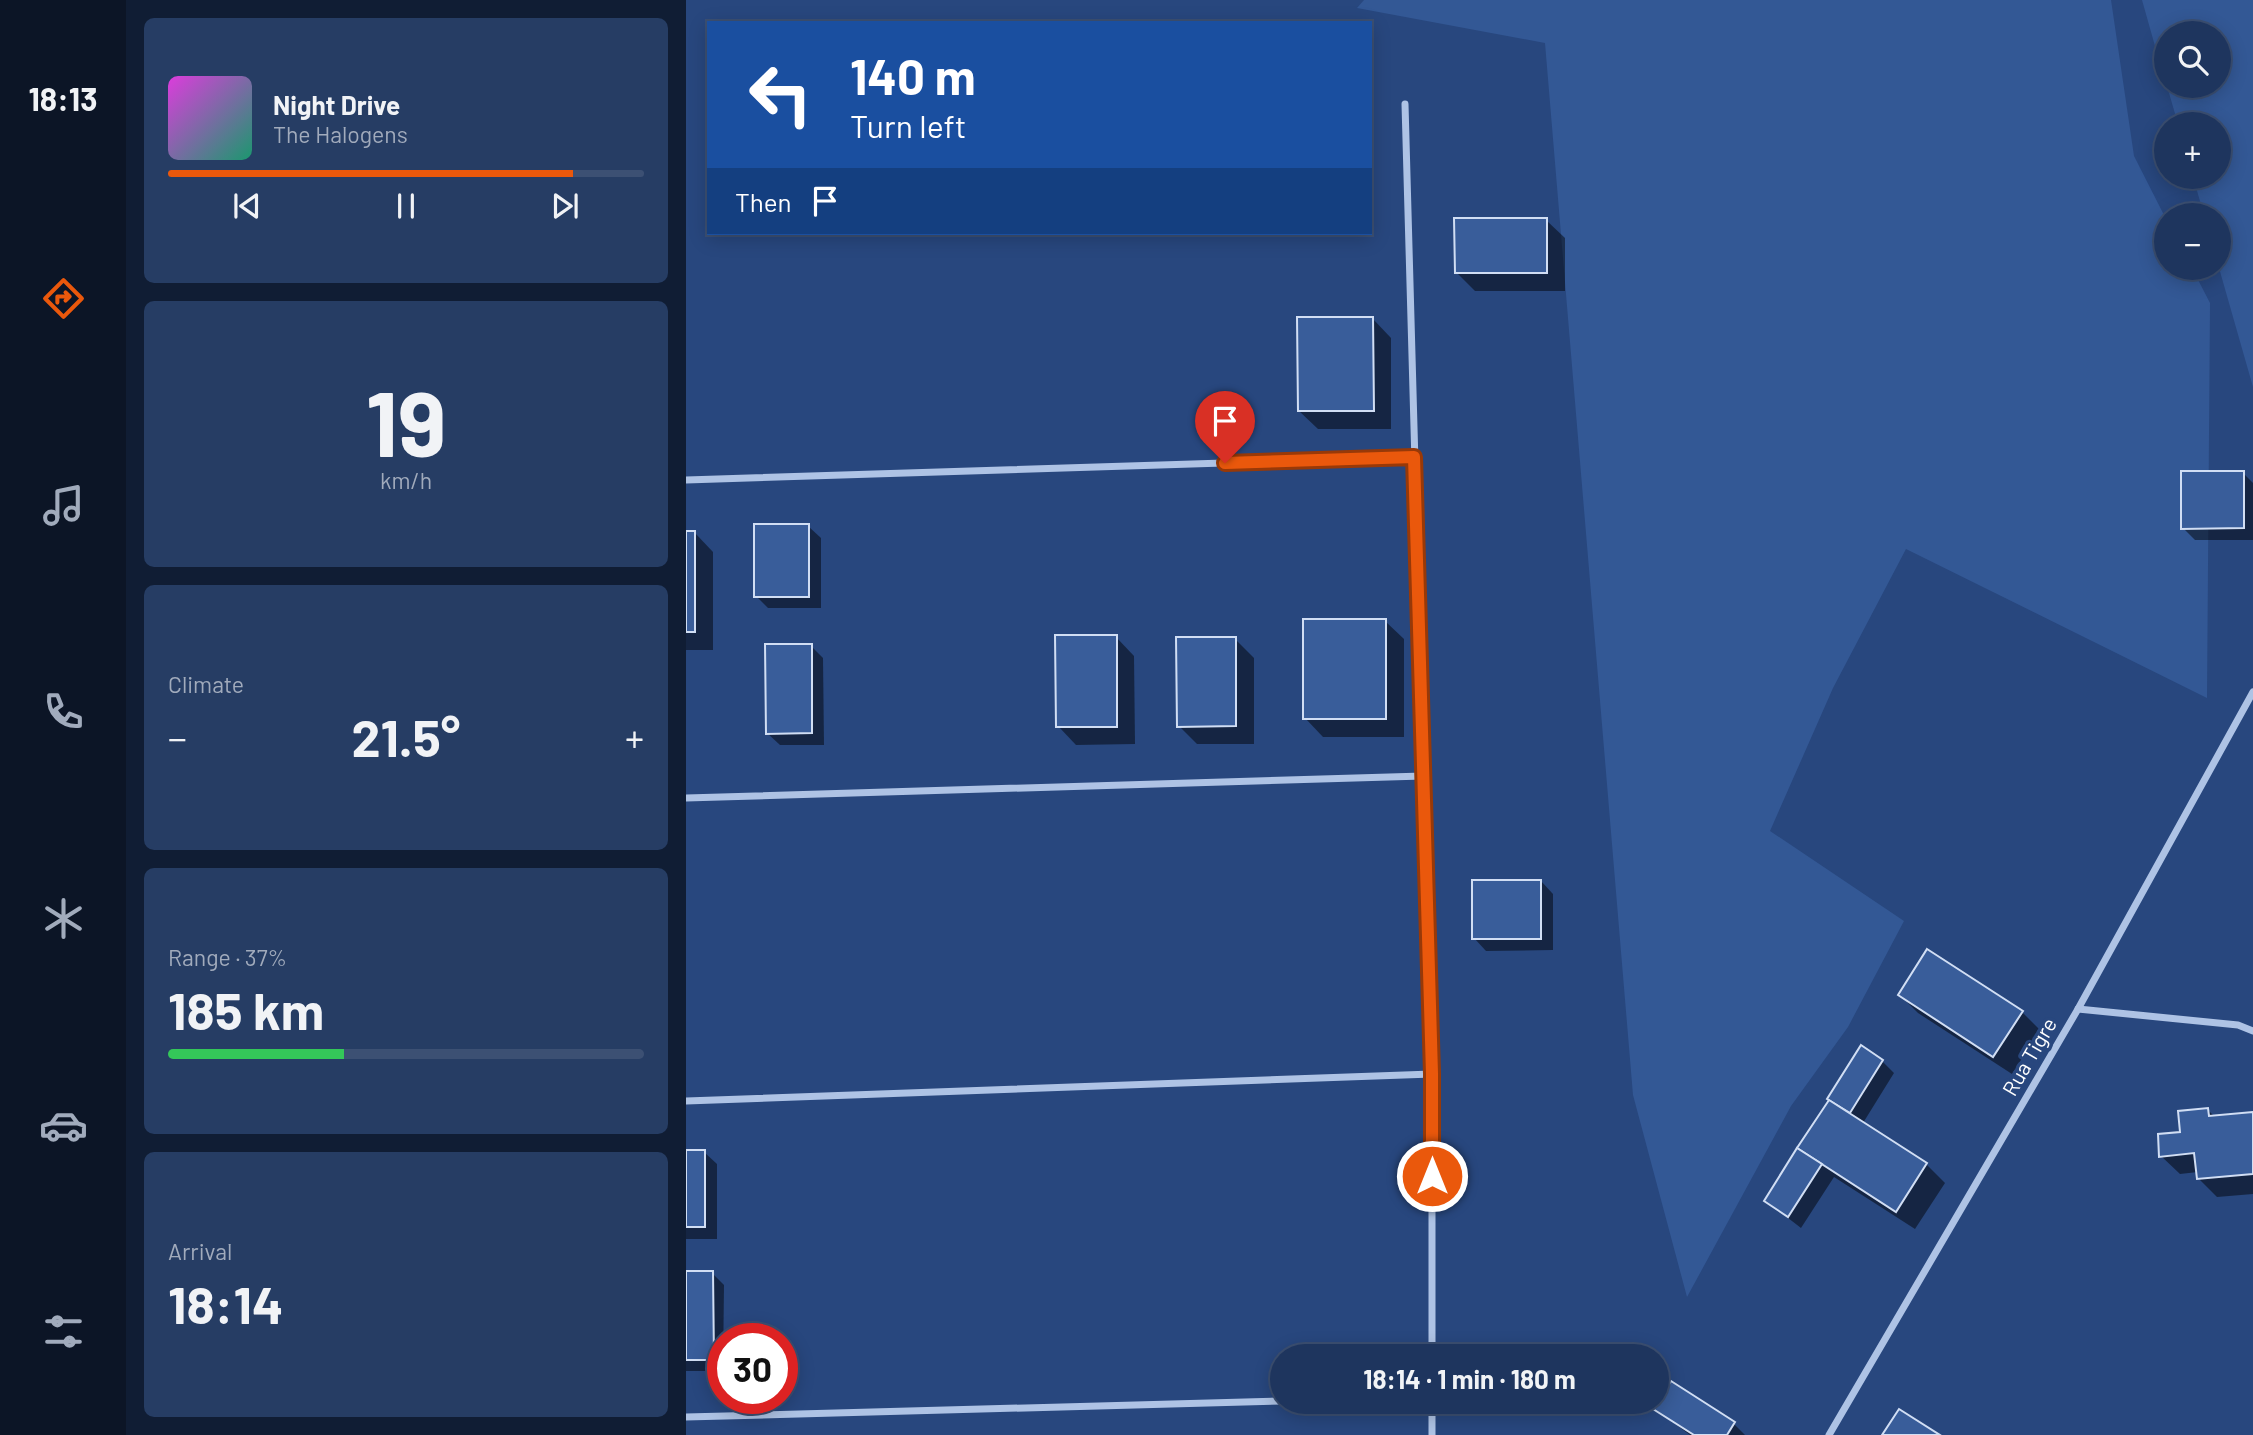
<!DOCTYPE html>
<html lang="en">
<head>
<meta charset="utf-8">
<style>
  body { margin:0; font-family:Barlow,sans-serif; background:#263d64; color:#f1f3f6; height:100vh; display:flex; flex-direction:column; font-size:26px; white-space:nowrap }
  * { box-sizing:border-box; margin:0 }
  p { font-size:23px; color:#a1abbc }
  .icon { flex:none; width:38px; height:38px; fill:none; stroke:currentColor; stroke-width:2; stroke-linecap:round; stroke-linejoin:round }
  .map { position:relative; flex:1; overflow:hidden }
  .sheet { display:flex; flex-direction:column; gap:18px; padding:18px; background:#101d34; width:560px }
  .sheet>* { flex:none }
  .guide { position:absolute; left:21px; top:21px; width:665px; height:214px; border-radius:0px; box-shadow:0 4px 18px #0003,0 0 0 2px #3c5073; background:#1a4fa0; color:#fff; overflow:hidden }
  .fabs { position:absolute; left:1468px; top:21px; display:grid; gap:14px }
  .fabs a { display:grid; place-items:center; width:77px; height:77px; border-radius:50%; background:#1e355e; box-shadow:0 4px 18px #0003,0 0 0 2px #3c5073; font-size:35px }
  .speed { position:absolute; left:21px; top:1323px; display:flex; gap:14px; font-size:35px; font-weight:700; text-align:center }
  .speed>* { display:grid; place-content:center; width:91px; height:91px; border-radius:50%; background:#1e355e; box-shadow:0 4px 18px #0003,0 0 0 2px #3c5073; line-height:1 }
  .speed .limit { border:10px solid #d22; background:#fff; color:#111 }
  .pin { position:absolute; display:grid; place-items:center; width:60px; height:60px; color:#fff; margin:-72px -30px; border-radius:50% 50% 50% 0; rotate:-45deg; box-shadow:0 0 7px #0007 }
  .pin .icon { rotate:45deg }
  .me { position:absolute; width:77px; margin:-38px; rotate:0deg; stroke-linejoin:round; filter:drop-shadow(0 0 5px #0008) }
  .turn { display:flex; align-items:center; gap:24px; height:147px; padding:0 28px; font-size:32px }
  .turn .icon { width:91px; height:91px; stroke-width:2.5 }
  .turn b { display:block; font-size:49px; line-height:60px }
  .then { display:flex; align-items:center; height:66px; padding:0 28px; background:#0003; gap:14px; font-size:26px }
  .big { font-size:52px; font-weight:700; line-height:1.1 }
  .sheet .widget { flex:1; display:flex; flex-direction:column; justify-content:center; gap:10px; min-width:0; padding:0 24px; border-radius:10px; background:#263d64 }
  .sheet .dial { align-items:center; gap:0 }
  .dial b { font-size:91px; line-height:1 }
  .song { display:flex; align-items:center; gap:21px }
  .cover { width:84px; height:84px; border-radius:10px; background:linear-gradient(135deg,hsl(300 70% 55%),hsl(160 70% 35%)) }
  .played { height:7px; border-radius:4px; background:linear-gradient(90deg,#ea580c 85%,#3c5073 85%) }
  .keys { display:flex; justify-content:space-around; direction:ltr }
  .heat { display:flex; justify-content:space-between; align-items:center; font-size:38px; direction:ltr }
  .charge { height:10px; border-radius:5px; background:linear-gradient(90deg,#34c759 37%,#3c5073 0) }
  .trip { position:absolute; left:584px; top:1344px; width:399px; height:70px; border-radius:35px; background:#1e355e; box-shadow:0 4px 18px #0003,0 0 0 2px #3c5073; font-weight:700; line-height:70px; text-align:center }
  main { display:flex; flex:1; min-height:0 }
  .dock { display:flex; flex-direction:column; width:126px; justify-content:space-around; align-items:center; background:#0c1526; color:#a1abbc }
  .dock .icon { width:49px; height:49px }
  .dock .active { color:#ea580c }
  .dock b { font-size:32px; color:#f1f3f6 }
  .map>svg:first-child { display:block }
</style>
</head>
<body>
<main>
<nav class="dock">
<b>18:13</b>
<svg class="icon active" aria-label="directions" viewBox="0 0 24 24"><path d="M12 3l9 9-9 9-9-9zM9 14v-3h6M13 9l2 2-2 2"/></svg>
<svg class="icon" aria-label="music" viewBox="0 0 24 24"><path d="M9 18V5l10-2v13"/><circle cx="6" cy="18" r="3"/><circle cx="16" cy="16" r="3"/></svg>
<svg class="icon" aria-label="phone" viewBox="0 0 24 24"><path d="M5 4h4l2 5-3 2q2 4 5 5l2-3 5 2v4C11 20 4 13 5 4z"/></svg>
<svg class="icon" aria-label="climate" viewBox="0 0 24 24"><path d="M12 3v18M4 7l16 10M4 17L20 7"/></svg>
<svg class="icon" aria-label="car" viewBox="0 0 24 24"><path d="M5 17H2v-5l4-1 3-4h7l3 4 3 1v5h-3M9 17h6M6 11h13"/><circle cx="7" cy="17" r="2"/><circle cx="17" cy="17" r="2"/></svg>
<svg class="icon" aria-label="filters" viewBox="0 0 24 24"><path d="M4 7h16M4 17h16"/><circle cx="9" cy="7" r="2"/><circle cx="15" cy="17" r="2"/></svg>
</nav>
<section class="sheet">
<div class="widget">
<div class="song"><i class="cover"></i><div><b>Night Drive</b><p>The Halogens</p></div></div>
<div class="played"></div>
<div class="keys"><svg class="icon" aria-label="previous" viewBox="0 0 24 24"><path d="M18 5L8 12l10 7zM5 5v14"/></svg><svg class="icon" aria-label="pause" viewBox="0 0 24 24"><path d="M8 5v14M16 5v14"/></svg><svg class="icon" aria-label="next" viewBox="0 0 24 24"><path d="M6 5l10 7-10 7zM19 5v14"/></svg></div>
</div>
<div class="widget dial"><b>19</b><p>km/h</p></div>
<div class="widget"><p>Climate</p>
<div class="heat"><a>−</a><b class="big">21.5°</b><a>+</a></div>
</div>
<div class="widget"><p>Range · 37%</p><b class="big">185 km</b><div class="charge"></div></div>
<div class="widget"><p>Arrival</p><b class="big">18:14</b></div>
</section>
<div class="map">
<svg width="1567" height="1435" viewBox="0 0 1567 1435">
  <rect width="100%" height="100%" fill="#28477e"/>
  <g fill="#335895">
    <path d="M678 0H1425L1448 156 1480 219V268H1506L1524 303 1521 698 1220 549 1147 688 1084 831 1218 921 1162 1027 1105 1106 1001 1297 947 1095 859 43 671 8Z"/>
    <path d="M1456 0H1567V387L1533 268V215H1518L1507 177H1533V124H1492L1481 86H1533V33H1480V85Z"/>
  </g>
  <g fill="#0007">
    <path d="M860 220 879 238V291H789L770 272Z"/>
    <path d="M687 319 705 338V429H632L613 411Z"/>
    <path d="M1557 473 1567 483V540H1509L1497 528Z"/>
    <path d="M122 526 135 538V608H82L70 596Z"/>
    <path d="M0 533H9L27 552V650H0Z"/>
    <path d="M699 621 718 639V737H637L619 718Z"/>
    <path d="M430 637 448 656 449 744 390 745 372 726Z"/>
    <path d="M549 639 568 658V744H511L493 726Z"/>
    <path d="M125 646 137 658 138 745H94L81 733Z"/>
    <path d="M855 881 867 894V950L800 951 788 938Z"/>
    <path d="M1214 995 1336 1012 1354 1030 1326 1074 1232 1013Z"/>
    <path d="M1196 1061 1208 1073 1177 1123 1240 1164 1259 1183 1229 1229 1148 1177 1115 1228 1080 1201 1145 1100Z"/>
    <path d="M1522 1110 1529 1117 1567 1113V1194L1531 1197 1512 1178V1172L1494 1174 1475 1156Z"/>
    <path d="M0 1152H18L31 1164V1239H0Z"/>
    <path d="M0 1273H26L38 1285 37 1371H0Z"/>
    <path d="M969 1409 1048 1424 1059 1435H1004Z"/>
  </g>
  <g fill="#395d9a" stroke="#d1def4" stroke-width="2">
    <path d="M768 218H861V273H769Z"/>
    <path d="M611 317H687L688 411H612Z"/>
    <path d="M1495 471H1558V528L1495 529Z"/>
    <rect x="68" y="524" width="55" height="73"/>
    <rect x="0" y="531" width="9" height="101"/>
    <rect x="617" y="619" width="83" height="100"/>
    <path d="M369 635H431V727H370Z"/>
    <path d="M490 637H550V726L491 727Z"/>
    <path d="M79 644H126V733L80 734Z"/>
    <rect x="786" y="880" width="69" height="59"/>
    <path d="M1241 949 1337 1011 1307 1057 1212 995Z"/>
    <path d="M1175 1045 1197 1060 1164 1113 1141 1099Z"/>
    <path d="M1143 1100 1241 1163 1210 1212 1111 1148Z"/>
    <path d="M1522 1108 1523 1116 1567 1112V1174L1511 1179 1508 1153 1473 1157 1472 1134 1494 1132 1492 1111Z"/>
    <path d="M1111 1148 1136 1164 1102 1217 1078 1201Z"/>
    <rect x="0" y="1150" width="19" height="77"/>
    <path d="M0 1271H27L28 1360H0Z"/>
    <path d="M985 1381 1049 1422 1041 1435H1008L967 1409Z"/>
    <path d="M1213 1409 1254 1435H1196Z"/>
  </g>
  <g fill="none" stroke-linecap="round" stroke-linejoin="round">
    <g stroke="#aec3e5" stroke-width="7">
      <path d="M719 104 746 1074V1356"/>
      <path d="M0 480 728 457"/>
      <path d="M0 798 737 776"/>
      <path d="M1392 1009 1552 1025 1567 1031"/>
      <path d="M0 1101 746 1074"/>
      <path d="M746 1402V1435"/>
      <path d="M0 1417 597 1401"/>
      <path d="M1143 1435 1392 1009 1567 692"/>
    </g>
  </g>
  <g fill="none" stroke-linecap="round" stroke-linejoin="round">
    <defs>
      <path id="route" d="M539 463 728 457 746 1074V1176"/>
    </defs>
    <use href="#route" stroke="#983908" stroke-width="18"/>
    <use href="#route" stroke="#ea580c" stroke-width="12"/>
  </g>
  <g text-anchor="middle" stroke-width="7" stroke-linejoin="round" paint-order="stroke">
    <g font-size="21" fill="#fff" stroke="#28477e">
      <text transform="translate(1344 1057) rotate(-60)" y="7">Rua Tigre</text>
    </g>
  </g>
</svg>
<div class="fabs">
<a><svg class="icon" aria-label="search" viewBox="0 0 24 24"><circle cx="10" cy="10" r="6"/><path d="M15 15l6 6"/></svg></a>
<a>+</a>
<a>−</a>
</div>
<div class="speed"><div class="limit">30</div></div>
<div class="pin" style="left:539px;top:463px;background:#d93025"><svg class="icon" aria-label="arrive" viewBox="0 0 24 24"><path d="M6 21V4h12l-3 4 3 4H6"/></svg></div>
<svg class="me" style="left:746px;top:1176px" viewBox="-20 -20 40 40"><circle r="17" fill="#ea580c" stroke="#fff" stroke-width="3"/><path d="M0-11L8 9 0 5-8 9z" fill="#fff"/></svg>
<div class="trip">18:14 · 1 min · 180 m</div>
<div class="guide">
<div class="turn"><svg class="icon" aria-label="left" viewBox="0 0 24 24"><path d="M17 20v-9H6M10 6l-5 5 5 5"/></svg><div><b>140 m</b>Turn left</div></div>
<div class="then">Then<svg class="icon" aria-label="arrive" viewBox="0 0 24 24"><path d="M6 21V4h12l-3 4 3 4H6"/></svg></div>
</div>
</div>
</main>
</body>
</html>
